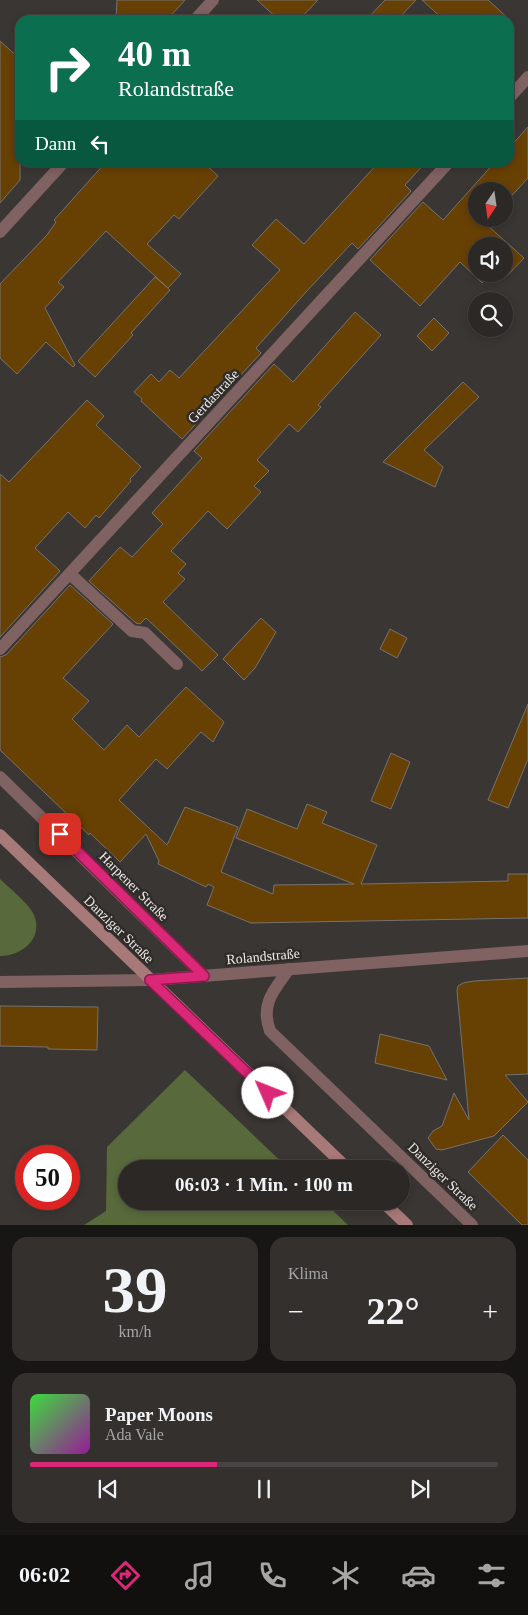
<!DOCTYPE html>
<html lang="de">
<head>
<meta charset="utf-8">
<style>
  body { margin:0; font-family:Georgia,serif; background:#34302e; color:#f1f3f6; height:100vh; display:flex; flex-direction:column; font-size:19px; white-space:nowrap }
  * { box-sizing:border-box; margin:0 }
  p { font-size:16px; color:#a6a6a7 }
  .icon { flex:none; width:28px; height:28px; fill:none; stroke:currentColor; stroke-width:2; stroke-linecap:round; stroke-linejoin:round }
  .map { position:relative; height:1225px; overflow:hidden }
  .drawer { display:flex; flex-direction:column; gap:12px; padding:12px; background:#181615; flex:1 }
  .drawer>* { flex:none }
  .top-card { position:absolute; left:15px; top:15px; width:499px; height:152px; border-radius:15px; box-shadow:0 2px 8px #0003,0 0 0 1px #484443; background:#0b6e4f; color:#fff; overflow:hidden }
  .needle { width:32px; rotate:193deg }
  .buttons { position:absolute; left:468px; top:182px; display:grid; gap:10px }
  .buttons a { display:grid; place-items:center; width:45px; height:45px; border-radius:50%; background:#2c2826; box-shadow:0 2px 8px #0003,0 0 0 1px #484443; font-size:25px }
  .speed { position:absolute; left:15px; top:1145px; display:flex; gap:10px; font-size:25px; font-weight:700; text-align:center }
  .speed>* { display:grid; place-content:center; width:65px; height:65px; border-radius:50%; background:#2c2826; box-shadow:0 2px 8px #0003,0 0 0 1px #484443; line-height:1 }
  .speed .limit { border:8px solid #d22; background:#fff; color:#111 }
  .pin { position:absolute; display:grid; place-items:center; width:42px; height:42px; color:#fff; margin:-21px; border-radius:10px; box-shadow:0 2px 8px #0006 }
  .me { position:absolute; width:55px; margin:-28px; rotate:314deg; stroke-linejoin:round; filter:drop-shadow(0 0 4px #0008) }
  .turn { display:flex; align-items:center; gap:18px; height:105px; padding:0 20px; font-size:22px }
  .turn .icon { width:65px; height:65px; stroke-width:2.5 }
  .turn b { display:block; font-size:35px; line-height:42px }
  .then { display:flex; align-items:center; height:48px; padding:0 20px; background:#0003; gap:10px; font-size:19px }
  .big { font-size:38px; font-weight:800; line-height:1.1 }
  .drawer .widget { flex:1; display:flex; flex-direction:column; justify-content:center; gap:8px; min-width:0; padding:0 18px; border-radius:15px; background:#34302e }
  .drawer .dial { align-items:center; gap:0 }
  .dial b { font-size:65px; line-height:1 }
  .song { display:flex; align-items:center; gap:15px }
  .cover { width:60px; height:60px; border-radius:8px; background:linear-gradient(135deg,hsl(120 70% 55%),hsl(300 70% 35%)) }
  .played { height:5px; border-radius:2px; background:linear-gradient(90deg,#db2777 40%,#484443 40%) }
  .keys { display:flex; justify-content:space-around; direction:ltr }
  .heat { display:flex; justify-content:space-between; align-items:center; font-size:28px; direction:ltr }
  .drawer .tiles { flex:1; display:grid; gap:12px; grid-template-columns:1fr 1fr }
  .widget:last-child { grid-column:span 2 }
  .trip { position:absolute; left:118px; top:1160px; width:292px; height:50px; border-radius:25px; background:#2c2826; box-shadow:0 2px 8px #0003,0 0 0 1px #484443; font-weight:800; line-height:50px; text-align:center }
  .dock { display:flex; height:80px; justify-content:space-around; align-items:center; background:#12100f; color:#a6a6a7 }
  .dock .icon { width:35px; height:35px }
  .dock .on { color:#db2777 }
  .dock b { font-size:22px; color:#f1f3f6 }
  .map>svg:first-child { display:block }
</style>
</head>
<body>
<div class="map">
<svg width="528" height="1225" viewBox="0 0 528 1225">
  <rect width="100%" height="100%" fill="#3a3633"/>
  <g fill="#58693b">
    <path d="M0 879C9 888 27 902 33 913 45 937 23 956 0 956Z"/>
    <path d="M185 1070 289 1169H126V1201H323L348 1225H84L106 1211 107 1147Z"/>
  </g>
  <g fill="#674004" stroke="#76726e">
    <path d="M117 0H185L167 20H116Z"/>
    <path d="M257 0H318L299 20H279Z"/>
    <path d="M385 0H416L397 20H366Z"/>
    <path d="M422 0H488L510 20H444Z"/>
    <path d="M0 41 20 59V180L0 203Z"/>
    <path d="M528 127V178L504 204V191H476V219H491L486 224 524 258 507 276 504 273V246H476V274H491L482 283 460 262 420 306 370 260 423 202 443 220 495 162H509V148Z"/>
    <path d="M106 162H203L218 176 179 219 174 215 147 244 181 274 168 288 106 231 58 282 64 287 45 308 75 365 73 367 46 342 17 374 0 358V284L47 235 56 222 54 220Z"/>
    <path d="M379 162H426L405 185 411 191 358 249 352 243 306 292 256 348 261 353 182 439 141 401 142 399 134 392 151 374 159 382 170 370 179 378 280 270 252 245 276 219 304 244Z"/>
    <path d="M155 277 170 290 131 333 133 335 95 377 78 361Z"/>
    <path d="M355 312 381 335 318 405 321 407 298 432 289 424 257 460 269 471 254 486 261 492 227 529 208 511 171 551 186 564 178 573 185 579 163 602 218 655 202 671 146 618 140 624 136 623 89 581 120 547 132 557 163 524 152 513 202 458 194 451 274 364 293 382Z"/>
    <path d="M434 318 449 333 432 351 417 336Z"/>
    <path d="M463 382 479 397 424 450 443 467 435 487 383 462Z"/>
    <path d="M87 400 104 416 96 425 141 467 130 479 131 481 99 518 96 515 85 528 68 512 35 548 60 571 0 637V474L9 482Z"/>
    <path d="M70 585 113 624 63 678 89 701 72 719 104 750 127 725 139 737 186 687 224 722 213 742 201 732 167 769 156 759 119 800 167 845 185 807 238 827 221 872 273 894 274 885 354 884 236 838 247 809 297 829 307 804 327 812 322 823 377 845 361 884 508 881V874H528V918L251 923 207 905 214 887 208 884 206 887 158 864 159 861 146 834 120 862 90 833 89 835 0 750V657L6 655Z"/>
    <path d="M261 618 276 632 255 668 244 680 223 659Z"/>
    <path d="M390 629 407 638 397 658 380 649Z"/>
    <path d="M528 704V759L508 808 488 800Z"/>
    <path d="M391 753 410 762 391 809 371 801Z"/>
    <path d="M528 978V1074L505 1075 528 1102 494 1136 442 1150 436 1149 428 1138 433 1131 442 1126 454 1093 469 1120 457 991 458 986 463 983 474 981Z"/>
    <path d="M0 1006 98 1007 97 1050 48 1049V1047L0 1046Z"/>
    <path d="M380 1034 429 1046 447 1080 375 1063Z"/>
    <path d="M503 1135 528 1160V1225H522L468 1172Z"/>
  </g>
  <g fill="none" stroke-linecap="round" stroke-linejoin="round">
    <path stroke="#7f6261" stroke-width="12" d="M70 574 132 631 145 633 177 664"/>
    <g stroke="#7f6261" stroke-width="12">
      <path d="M195 20 213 0"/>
      <path d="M509 98 528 77"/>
      <path d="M0 232 64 162"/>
      <path d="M0 649 449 162"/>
      <path d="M0 777 204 976"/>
      <path d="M289 969C274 990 260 1004 270 1031L472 1225"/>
      <path d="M0 982 150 980 528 951"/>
    </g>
    <g stroke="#a77978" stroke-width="12">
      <path d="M0 835 348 1169"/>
      <path d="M382 1201 407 1225"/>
    </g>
  </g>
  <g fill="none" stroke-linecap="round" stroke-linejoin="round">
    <defs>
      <path id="route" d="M60 834 204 976 150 980 268 1093"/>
    </defs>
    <use href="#route" stroke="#8e194d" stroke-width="12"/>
    <use href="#route" stroke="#db2777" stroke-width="9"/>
  </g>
  <g text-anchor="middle" stroke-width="5" stroke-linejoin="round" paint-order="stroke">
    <g font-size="14" fill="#ece9e8" stroke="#302c29">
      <text transform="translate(213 396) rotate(-47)" y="5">Gerdastraße</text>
      <text transform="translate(134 886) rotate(45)" y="5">Harpener Straße</text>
      <text transform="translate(119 929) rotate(44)" y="5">Danziger Straße</text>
      <text transform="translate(263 956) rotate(-5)" y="5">Rolandstraße</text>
      <text transform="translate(443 1176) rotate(44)" y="5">Danziger Straße</text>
    </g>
  </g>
</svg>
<div class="buttons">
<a><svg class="needle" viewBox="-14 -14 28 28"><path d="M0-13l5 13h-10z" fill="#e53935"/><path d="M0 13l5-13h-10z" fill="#a6a6a7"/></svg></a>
<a><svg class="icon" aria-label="sound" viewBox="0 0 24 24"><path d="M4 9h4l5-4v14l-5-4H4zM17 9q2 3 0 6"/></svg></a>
<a><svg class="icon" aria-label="search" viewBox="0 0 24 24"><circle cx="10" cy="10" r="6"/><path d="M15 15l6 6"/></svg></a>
</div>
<div class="speed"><div class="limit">50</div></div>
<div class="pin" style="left:60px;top:834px;background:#d93025"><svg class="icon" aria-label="arrive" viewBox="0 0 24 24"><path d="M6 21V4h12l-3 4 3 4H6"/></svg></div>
<svg class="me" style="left:268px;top:1093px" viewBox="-20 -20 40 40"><circle r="19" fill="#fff"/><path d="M0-13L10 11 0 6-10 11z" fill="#db2777"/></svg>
<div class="trip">06:03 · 1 Min. · 100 m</div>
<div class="top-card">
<div class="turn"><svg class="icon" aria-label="right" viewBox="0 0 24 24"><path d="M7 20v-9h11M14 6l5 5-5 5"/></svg><div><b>40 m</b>Rolandstraße</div></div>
<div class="then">Dann<svg class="icon" aria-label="left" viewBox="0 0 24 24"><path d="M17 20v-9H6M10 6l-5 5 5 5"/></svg></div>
</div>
</div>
<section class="drawer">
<div class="tiles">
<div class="widget dial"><b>39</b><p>km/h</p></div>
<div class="widget"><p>Klima</p>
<div class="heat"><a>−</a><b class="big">22°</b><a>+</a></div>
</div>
<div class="widget">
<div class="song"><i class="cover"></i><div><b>Paper Moons</b><p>Ada Vale</p></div></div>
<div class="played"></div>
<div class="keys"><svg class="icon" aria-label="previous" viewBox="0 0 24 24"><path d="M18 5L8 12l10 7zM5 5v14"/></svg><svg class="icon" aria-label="pause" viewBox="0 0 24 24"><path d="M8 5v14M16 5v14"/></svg><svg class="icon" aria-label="next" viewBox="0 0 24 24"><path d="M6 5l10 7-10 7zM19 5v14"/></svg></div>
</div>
</div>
</section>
<nav class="dock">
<b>06:02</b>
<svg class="icon on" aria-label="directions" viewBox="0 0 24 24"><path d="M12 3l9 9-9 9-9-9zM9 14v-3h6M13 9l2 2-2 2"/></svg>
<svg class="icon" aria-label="music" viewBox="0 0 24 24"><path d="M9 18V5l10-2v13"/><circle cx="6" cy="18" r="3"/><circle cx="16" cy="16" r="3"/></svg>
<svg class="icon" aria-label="phone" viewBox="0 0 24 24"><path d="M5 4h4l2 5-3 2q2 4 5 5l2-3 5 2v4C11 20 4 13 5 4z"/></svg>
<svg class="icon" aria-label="climate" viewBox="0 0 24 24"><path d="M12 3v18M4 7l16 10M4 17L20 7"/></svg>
<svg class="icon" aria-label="car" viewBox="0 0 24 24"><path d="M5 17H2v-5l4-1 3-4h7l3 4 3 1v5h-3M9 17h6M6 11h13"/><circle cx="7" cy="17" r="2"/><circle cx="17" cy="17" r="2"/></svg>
<svg class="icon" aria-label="filters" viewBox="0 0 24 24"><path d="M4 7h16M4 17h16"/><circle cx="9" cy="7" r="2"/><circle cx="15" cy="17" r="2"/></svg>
</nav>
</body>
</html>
